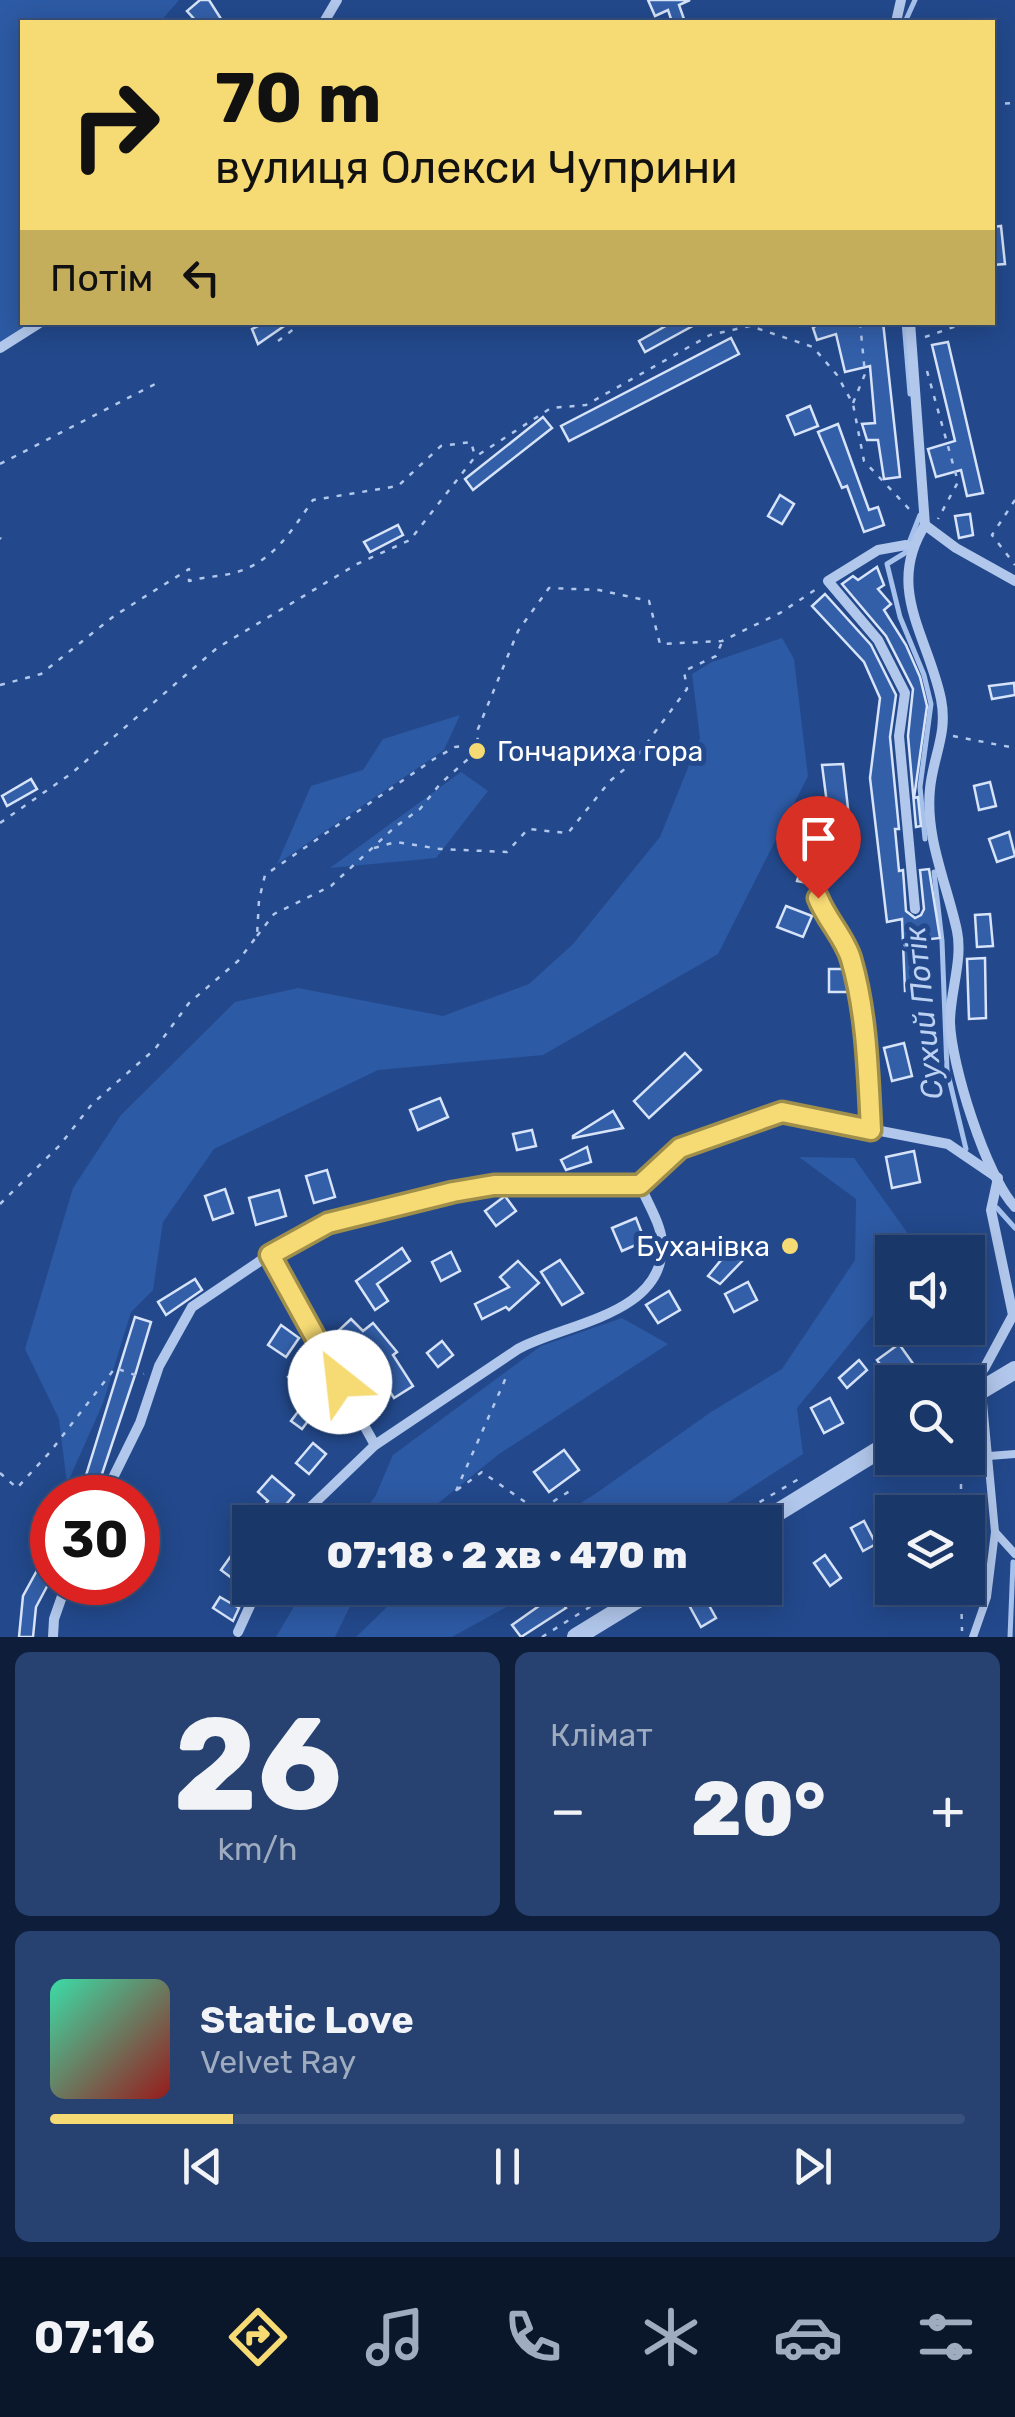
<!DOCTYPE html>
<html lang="uk">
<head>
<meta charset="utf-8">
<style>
  body { margin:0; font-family:Rubik,sans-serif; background:#274271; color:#f1f3f6; height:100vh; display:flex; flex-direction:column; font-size:38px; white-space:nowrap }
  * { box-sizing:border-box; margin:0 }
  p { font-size:32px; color:#9facc0 }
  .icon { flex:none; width:55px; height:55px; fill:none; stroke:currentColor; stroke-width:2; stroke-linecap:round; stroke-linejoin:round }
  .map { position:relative; height:1637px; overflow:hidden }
  .panel { display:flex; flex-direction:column; gap:15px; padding:15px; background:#0e1e3a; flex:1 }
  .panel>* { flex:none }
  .guide { position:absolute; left:20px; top:20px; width:975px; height:305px; border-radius:0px; box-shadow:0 5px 25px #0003,0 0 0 2px #38517d; background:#f6da74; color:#111; overflow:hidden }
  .fabs { position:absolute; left:875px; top:1235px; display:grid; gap:20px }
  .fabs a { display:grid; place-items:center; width:110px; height:110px; border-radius:0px; background:#1a3769; box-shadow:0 5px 25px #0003,0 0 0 2px #38517d; font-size:50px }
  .speed { position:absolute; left:30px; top:1475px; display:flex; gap:20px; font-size:50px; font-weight:700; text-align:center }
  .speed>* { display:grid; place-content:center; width:130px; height:130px; border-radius:50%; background:#1a3769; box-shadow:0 5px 25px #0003,0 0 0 2px #38517d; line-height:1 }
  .speed .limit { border:15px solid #d22; background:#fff; color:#111 }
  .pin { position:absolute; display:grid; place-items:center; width:85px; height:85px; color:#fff; margin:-102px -42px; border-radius:50% 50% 50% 0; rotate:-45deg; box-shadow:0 0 10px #0007 }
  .pin .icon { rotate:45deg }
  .me { position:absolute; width:110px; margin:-55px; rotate:331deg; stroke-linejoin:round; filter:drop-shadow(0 0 8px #0008) }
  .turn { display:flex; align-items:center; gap:35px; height:210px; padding:0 30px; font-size:45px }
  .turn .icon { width:130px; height:130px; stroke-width:2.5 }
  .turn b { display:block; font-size:70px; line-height:85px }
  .then { display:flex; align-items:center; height:95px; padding:0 30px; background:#0003; gap:20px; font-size:38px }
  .big { font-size:75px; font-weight:800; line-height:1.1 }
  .panel .widget { flex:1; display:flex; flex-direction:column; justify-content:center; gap:15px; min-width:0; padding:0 35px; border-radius:15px; background:#274271 }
  .panel .dial { align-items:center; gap:0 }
  .dial b { font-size:130px; line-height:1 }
  .song { display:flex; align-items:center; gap:30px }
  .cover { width:120px; height:120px; border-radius:15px; background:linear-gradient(135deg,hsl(160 70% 55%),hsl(0 70% 35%)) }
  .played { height:10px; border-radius:5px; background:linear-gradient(90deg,#f6da74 20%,#38517d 20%) }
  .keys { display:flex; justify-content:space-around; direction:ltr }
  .heat { display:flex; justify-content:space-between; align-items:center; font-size:55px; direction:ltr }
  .panel .tiles { flex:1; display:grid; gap:15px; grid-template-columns:1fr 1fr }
  .widget:last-child { grid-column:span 2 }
  .trip { position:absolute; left:232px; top:1505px; width:550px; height:100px; border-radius:0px; background:#1a3769; box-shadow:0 5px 25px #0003,0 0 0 2px #38517d; font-weight:800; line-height:100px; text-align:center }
  .tab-bar { display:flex; height:160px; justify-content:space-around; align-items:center; background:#0a162a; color:#9facc0 }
  .tab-bar .icon { width:70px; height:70px }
  .tab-bar .on { color:#f6da74 }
  .tab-bar b { font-size:45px; color:#f1f3f6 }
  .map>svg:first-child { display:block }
</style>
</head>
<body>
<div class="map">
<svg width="1015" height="1637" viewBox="0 0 1015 1637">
  <rect width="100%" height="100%" fill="#23498c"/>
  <g fill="#2d5aa4">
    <path d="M0 0H179L160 22H22V322L41 323 0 346Z"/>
    <path d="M782 638 794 659 808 776 718 954 543 1055 378 1070 214 1149 163 1222 153 1290 131 1312 103 1403 67 1484 59 1419 25 1349 73 1188 121 1115 235 1002 298 988 443 1016 529 984 573 944 660 837 700 738 692 674 712 662Z"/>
    <path d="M460 715 444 750 277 864 311 786 363 770 383 739Z"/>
    <path d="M461 772 488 791 436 858 330 868Z"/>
    <path d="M799 1157 854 1158 921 1252H892V1292L797 1408 803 1454 698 1522H550L595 1494 711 1412 782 1369 855 1260 856 1199Z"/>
    <path d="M622 1318 668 1344 499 1454 415 1522H355L375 1497 393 1455 541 1346Z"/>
    <path d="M305 1588H359L335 1637H276Z"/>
    <path d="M444 1588H541L452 1637H356L387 1607Z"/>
  </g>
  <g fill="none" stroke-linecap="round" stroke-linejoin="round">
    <g stroke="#a5c1ec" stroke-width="5">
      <path d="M905 22 915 0"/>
      <path d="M904 322 910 394"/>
      <path d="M920 515 905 553 887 564 900 617 924 675 931 704 920 787 925 839"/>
      <path d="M934 872 942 941 947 1070 966 1149"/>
      <path d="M997 1208 1015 1228"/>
      <path d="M1010 1637 1013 1562"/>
    </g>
  </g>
  <g fill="#335fa9" stroke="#d6e3f8" stroke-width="2.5">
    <path d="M200 0H209L223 22H197L187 11Z"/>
    <path d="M648 0H690L679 5 685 22H672L668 10 655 16Z"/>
    <path d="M1001 226 1005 264 992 265V227Z"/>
    <path d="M266 322H290L258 344 252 329Z"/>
    <path d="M673 322H700L645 352 639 341Z"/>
    <path d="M820 322H883L900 477 884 479 878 440H867L862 424 875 423 870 366 845 372 836 334 817 340 813 328Z"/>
    <path d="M731 338 739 354 569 441 561 426Z"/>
    <path d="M948 342 983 493 967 496 961 470 936 477 928 449 955 441 932 345Z"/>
    <path d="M810 406 818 426 795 435 787 416Z"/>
    <path d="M543 417 552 428 473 490 465 479Z"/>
    <path d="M838 424 869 510 878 507 884 525 864 532 847 486 842 488 818 432Z"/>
    <path d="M780 495 794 504 782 524 768 516Z"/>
    <path d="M970 514 973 535 959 538 955 516Z"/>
    <path d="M398 525 403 535 370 552 364 542Z"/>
    <path d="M877 567 884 585 878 589 891 604 884 610 906 645 920 677 927 706 914 798 918 797 921 826 916 827 908 736 913 689 886 636 842 584 853 576 858 580Z"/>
    <path d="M825 594 871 645 896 695 890 737 899 829H895L899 871 903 870 906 911 915 918 921 915 924 909 920 870 929 869 940 938 922 940V990L905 991 902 919 887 922 870 778 880 698 864 662 812 606Z"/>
    <path d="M1014 683 1015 695 992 699 989 686Z"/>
    <path d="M843 764 850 826 830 827 822 765Z"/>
    <path d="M31 779 37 789 7 806 2 796Z"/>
    <path d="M990 782 996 806 979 810 974 786Z"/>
    <path d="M1009 832 1015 856 997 862 989 839Z"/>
    <path d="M810 839 821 841 813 884 797 881Z"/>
    <path d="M786 906 812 916 803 937 777 927Z"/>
    <path d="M990 914 993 946 977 947 975 915Z"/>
    <path d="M985 958 986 1018 969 1019 967 959Z"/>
    <path d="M829 969H845L850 992H829Z"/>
    <path d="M904 1043 912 1076 892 1081 884 1048Z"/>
    <path d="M685 1053 701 1070 649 1118 634 1101Z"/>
    <path d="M440 1098 448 1117 418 1130 410 1110Z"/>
    <path d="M613 1111 623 1128 573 1138V1136Z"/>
    <path d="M532 1130 536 1146 517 1150 513 1134Z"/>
    <path d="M587 1147 591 1162 566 1170 561 1160Z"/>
    <path d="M914 1151 920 1182 892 1188 886 1157Z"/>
    <path d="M327 1170 335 1197 314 1203 306 1176Z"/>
    <path d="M225 1189 233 1213 213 1220 205 1196Z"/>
    <path d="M279 1190 286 1216 256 1225 249 1198Z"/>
    <path d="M505 1196 516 1211 496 1226 485 1211Z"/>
    <path d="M636 1218 645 1241 622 1251 612 1228Z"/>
    <path d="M735 1243 747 1256 720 1284 708 1276Z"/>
    <path d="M402 1248 410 1261 377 1284 388 1301 375 1310 356 1281Z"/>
    <path d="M451 1252 460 1271 441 1281 432 1262Z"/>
    <path d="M560 1260 583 1293 562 1305 541 1272Z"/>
    <path d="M518 1261 539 1283 509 1310 506 1307 482 1319 475 1304 509 1287 500 1277Z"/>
    <path d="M195 1279 202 1290 166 1315 158 1302Z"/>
    <path d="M748 1282 757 1300 734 1312 725 1294Z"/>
    <path d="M669 1291 680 1310 658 1323 646 1305Z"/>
    <path d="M135 1317 151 1322 136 1372 94 1498H79Z"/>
    <path d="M351 1319 363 1331 373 1323 397 1352 393 1355 413 1386 394 1398 378 1373 366 1381 353 1361 359 1356 336 1333Z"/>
    <path d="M281 1325 299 1338 286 1357 268 1345Z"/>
    <path d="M442 1341 453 1355 438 1367 427 1353Z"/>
    <path d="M899 1344 914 1365 892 1381 877 1360Z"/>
    <path d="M309 1360 319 1372 298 1389 288 1377Z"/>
    <path d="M859 1360 867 1370 847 1388 839 1378Z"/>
    <path d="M830 1398 843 1423 824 1433 811 1408Z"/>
    <path d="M306 1401 317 1409 302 1429 291 1421Z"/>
    <path d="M313 1443 326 1454 309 1474 296 1463Z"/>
    <path d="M564 1450 579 1470 549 1492 534 1472Z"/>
    <path d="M272 1476 294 1495 271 1522H252L268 1501 258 1492Z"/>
    <path d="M864 1521 876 1544 863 1551 851 1528Z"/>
    <path d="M250 1529V1581L245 1588 221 1570Z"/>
    <path d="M52 1543V1577L36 1607 33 1637H19L23 1596Z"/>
    <path d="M825 1555 841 1578 830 1586 814 1563Z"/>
    <path d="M556 1594 566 1608 521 1637 512 1625Z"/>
    <path d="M220 1597 239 1608 233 1621 213 1608Z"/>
    <path d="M705 1598 716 1618 701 1627 690 1607Z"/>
  </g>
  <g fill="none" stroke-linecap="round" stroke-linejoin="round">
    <g stroke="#b1c7eb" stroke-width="2.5" stroke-dasharray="5 8" stroke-linecap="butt">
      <path d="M526 22H543"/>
      <path d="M992 104 1015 103"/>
      <path d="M925 337 968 322"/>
      <path d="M278 341 303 322"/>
      <path d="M927 371 958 482 938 519"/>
      <path d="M853 403 865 374 860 322"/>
      <path d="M0 464 159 382"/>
      <path d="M1015 500 992 535 1015 565"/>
      <path d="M0 538 1 539"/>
      <path d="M0 685 41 674 114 616 189 569V581C205 576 222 577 237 572 274 561 292 530 313 500L398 486 441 446 471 442 475 456"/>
      <path d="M953 736 1015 748"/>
      <path d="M0 823 72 773 217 648 357 564 410 540 475 457 551 408 586 405 710 335 750 326 813 347 837 375 853 404 864 461 910 510"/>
      <path d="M374 848 396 842 440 849 507 852 528 829 568 833 610 781 632 763 687 689 684 671 716 656 722 642"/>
      <path d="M257 936 274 914 331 886 395 827 420 809 440 784 477 751 478 729 518 631 549 588 599 590 649 601 660 644 722 641 780 613 818 588"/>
      <path d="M0 1204 60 1145 92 1104 155 1049 189 1003 238 961 257 936 259 900 265 875 434 759 455 747 476 745"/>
      <path d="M961 1458V1512"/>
      <path d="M0 1473 17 1488 50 1452 115 1368 138 1376 144 1374"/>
      <path d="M457 1490 482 1472 538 1511 573 1489"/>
      <path d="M456 1491 508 1373"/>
      <path d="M726 1522 802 1477"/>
      <path d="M961 1588 962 1631"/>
      <path d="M542 1637 620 1588"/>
    </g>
    <g stroke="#b1c7eb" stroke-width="8">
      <path d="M982 1392 995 1532 1015 1554"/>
      <path d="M989 1456 1015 1454"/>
      <path d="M973 1637 987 1597 995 1532"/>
    </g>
    <g stroke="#b1c7eb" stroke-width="10">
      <path d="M324 22 337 0"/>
      <path d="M896 22 901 0"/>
      <path d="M910 322 925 525C885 588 928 636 941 699 948 734 933 756 930 789 925 838 947 884 957 931 963 959 950 993 950 1022 951 1064 986 1176 1015 1207"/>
      <path d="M0 348 41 322"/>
      <path d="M925 525 956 548 1015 581"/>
      <path d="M906 545 878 550 828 581 878 640 905 693 899 736 915 909"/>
      <path d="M818 898C826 919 845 938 851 959 867 1014 868 1073 871 1130"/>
      <path d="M269 1255 375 1445"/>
      <path d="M103 1498 140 1423 159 1366 192 1307 269 1255 328 1223 453 1192 494 1185H640L680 1147 782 1112 948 1144 998 1178 991 1210 1013 1315 985 1367 968 1392"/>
      <path d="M295 1522 375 1445 518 1349C565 1323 666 1315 662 1242 661 1224 647 1202 640 1185"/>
      <path d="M238 1632 258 1588"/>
      <path d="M53 1637 54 1619 67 1582"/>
    </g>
    <g stroke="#b1c7eb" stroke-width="18">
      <path d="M968 1398 1015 1370"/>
      <path d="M762 1522 892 1442"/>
      <path d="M576 1637 656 1588"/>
    </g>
  </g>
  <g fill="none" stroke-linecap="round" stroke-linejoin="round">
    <defs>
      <path id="route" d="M340 1382 270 1255 328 1223 453 1192 494 1185H640L680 1148 782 1112 871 1130C868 1073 867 1014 851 959 845 938 826 919 818 898"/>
    </defs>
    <use href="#route" stroke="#a08e4b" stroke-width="25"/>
    <use href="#route" stroke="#f6da74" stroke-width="18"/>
  </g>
  <g fill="#f6da74" stroke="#23498c" stroke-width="4">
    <circle cx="477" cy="751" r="10"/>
    <circle cx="790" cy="1246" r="10"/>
  </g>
  <g text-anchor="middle" stroke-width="10" stroke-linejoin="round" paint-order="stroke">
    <g font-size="28" fill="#fff" stroke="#23498c" text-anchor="start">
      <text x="497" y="761">Гончариха гора</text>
      <text x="770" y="1256" text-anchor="end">Буханівка</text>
    </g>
    <g font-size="30" font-style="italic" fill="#bdd1f2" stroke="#23498c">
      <text transform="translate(924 1013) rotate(-96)" y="10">Сухий Потік</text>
    </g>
  </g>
</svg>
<div class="fabs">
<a><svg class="icon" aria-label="sound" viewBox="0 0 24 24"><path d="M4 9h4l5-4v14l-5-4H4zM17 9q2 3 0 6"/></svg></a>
<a><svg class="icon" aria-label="search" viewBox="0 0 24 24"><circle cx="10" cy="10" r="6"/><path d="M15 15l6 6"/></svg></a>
<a><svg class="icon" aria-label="layers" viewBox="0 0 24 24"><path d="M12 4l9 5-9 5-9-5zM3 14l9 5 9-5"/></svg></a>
</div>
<div class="speed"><div class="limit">30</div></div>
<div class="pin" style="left:818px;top:898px;background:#d93025"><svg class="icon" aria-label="arrive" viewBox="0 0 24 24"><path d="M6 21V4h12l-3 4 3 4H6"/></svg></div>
<svg class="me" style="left:340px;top:1382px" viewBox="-20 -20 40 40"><circle r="19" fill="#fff"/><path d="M0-13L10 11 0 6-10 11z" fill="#f6da74"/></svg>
<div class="trip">07:18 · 2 хв · 470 m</div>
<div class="guide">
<div class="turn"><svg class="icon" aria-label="right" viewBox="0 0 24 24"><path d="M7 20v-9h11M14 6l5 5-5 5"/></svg><div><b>70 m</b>вулиця Олекси Чуприни</div></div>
<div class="then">Потім<svg class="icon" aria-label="left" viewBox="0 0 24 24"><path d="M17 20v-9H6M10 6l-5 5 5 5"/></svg></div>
</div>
</div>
<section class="panel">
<div class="tiles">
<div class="widget dial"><b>26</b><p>km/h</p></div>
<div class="widget"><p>Клімат</p>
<div class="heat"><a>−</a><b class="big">20°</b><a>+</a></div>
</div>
<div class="widget">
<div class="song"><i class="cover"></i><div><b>Static Love</b><p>Velvet Ray</p></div></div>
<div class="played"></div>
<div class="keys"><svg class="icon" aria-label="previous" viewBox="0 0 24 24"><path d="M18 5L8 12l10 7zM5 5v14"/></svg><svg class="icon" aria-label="pause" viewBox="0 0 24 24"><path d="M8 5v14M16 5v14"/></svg><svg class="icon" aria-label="next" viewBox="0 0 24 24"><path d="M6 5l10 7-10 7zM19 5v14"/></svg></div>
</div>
</div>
</section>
<nav class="tab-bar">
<b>07:16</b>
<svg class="icon on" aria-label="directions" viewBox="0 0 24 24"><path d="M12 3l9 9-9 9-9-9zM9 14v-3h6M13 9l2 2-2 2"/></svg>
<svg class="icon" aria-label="music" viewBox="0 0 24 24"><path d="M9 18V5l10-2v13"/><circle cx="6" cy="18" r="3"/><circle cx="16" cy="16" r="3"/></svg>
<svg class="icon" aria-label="phone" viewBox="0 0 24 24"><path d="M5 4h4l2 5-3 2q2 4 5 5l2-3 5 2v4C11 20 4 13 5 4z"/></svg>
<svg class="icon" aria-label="climate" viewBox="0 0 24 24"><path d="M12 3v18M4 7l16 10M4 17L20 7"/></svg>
<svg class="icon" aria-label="car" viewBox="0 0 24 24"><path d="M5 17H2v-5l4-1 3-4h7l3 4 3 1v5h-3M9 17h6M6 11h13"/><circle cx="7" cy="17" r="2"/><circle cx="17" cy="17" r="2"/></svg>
<svg class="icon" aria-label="filters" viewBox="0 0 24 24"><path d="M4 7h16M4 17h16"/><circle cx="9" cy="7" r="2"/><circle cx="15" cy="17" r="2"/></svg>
</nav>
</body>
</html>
